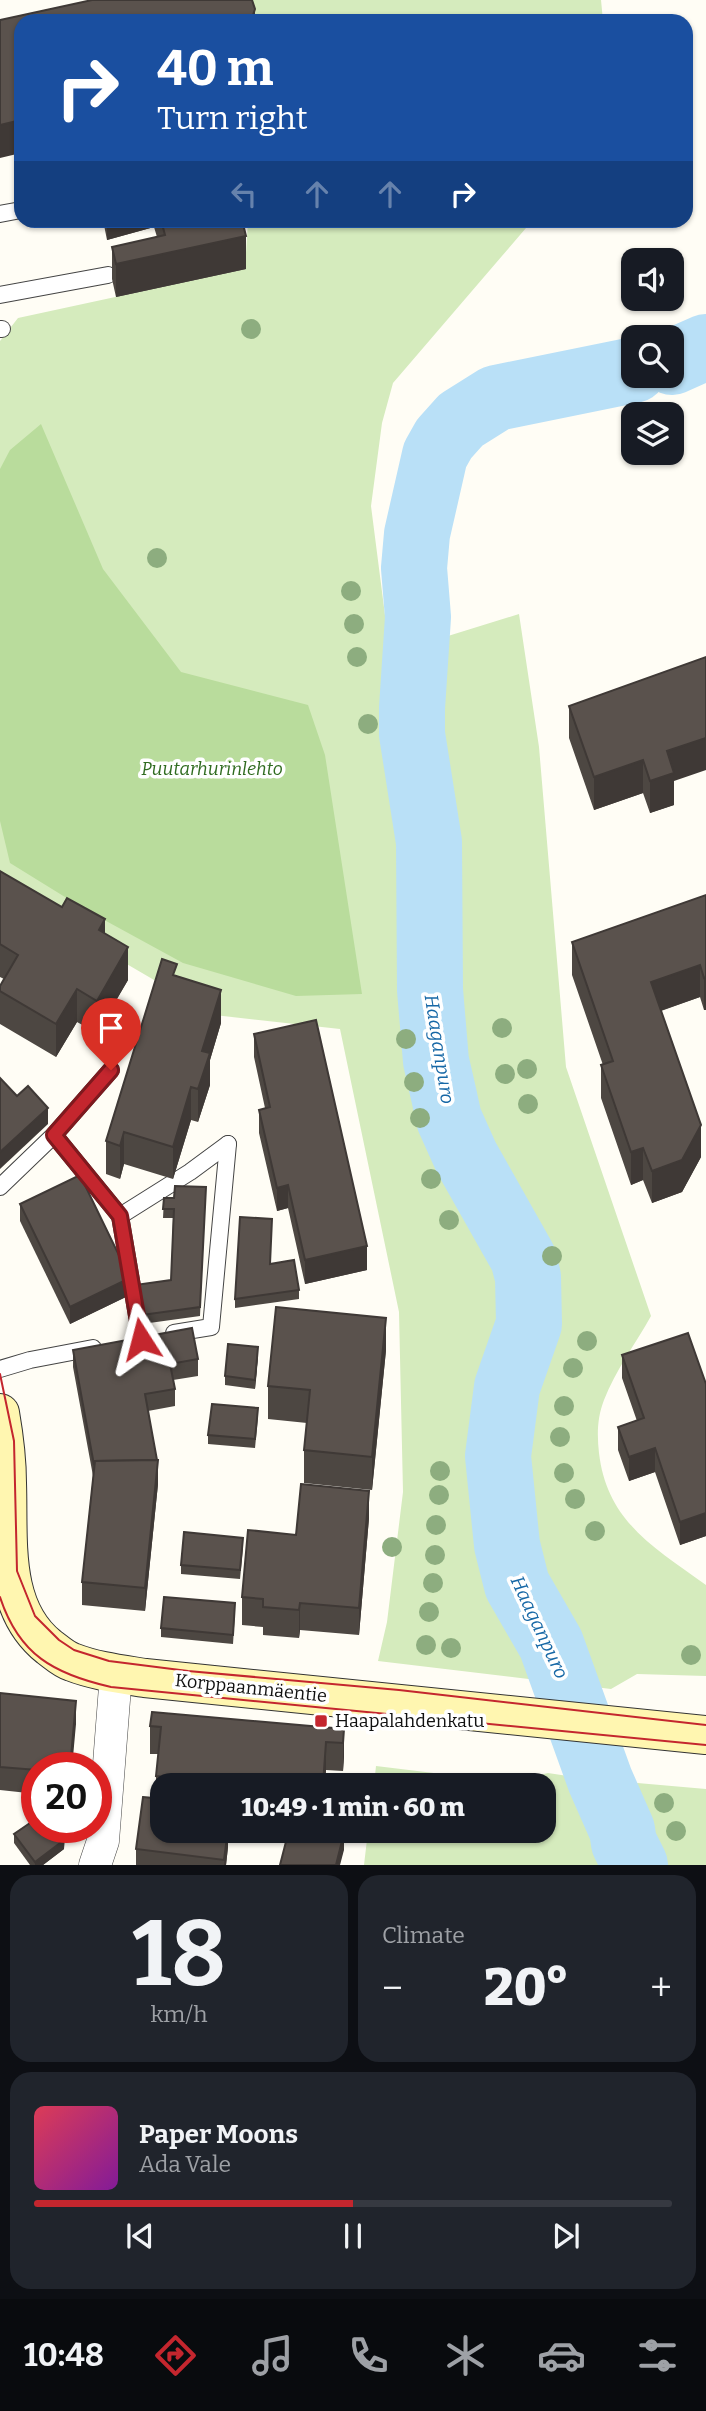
<!DOCTYPE html>
<html lang="en">
<head>
<meta charset="utf-8">
<style>
  body { margin:0; font-family:Bitter,serif; background:#20242c; color:#f1f3f6; height:100vh; display:flex; flex-direction:column; font-size:26px; white-space:nowrap }
  * { box-sizing:border-box; margin:0 }
  p { font-size:23px; color:#9ea1a6 }
  .icon { flex:none; width:38px; height:38px; fill:none; stroke:currentColor; stroke-width:2; stroke-linecap:round; stroke-linejoin:round }
  .map { position:relative; height:1865px; overflow:hidden }
  .details { display:flex; flex-direction:column; gap:10px; padding:10px; background:#0d0f14; flex:1 }
  .details>* { flex:none }
  .banner { position:absolute; left:14px; top:14px; width:679px; height:214px; border-radius:21px; box-shadow:0 2px 5px #0004; background:#1a4fa0; color:#fff; overflow:hidden }
  .fabs { position:absolute; left:621px; top:248px; display:grid; gap:14px }
  .fabs a { display:grid; place-items:center; width:63px; height:63px; border-radius:14px; background:#171b24; box-shadow:0 2px 5px #0004; font-size:35px }
  .speed { position:absolute; left:21px; top:1752px; display:flex; gap:14px; font-size:35px; font-weight:700; text-align:center }
  .speed>* { display:grid; place-content:center; width:91px; height:91px; border-radius:50%; background:#171b24; box-shadow:0 2px 5px #0004; line-height:1 }
  .speed .limit { border:10px solid #d22; background:#fff; color:#111 }
  .pin { position:absolute; display:grid; place-items:center; width:60px; height:60px; color:#fff; margin:-72px -30px; border-radius:50% 50% 50% 0; rotate:-45deg; box-shadow:0 0 7px #0007 }
  .pin .icon { rotate:45deg }
  .me { position:absolute; width:77px; margin:-38px; rotate:351deg; stroke-linejoin:round; filter:drop-shadow(0 0 5px #0008) }
  .turn { display:flex; align-items:center; gap:24px; height:147px; padding:0 28px; font-size:32px }
  .turn .icon { width:91px; height:91px; stroke-width:2.5 }
  .turn b { display:block; font-size:49px; line-height:60px }
  .lanes { display:flex; align-items:center; height:66px; padding:0 28px; background:#0003; justify-content:center; gap:35px; direction:ltr }
  .lanes .off { opacity:.35 }
  .big { font-size:52px; font-weight:800; line-height:1.1 }
  .details .card { flex:1; display:flex; flex-direction:column; justify-content:center; gap:10px; min-width:0; padding:0 24px; border-radius:21px; background:#20242c }
  .details .dial { align-items:center; gap:0 }
  .dial b { font-size:91px; line-height:1 }
  .song { display:flex; align-items:center; gap:21px }
  .cover { width:84px; height:84px; border-radius:10px; background:linear-gradient(135deg,hsl(350 70% 55%),hsl(290 70% 35%)) }
  .played { height:7px; border-radius:4px; background:linear-gradient(90deg,#c4262e 50%,#363941 50%) }
  .keys { display:flex; justify-content:space-around; direction:ltr }
  .heat { display:flex; justify-content:space-between; align-items:center; font-size:38px; direction:ltr }
  .details .tiles { flex:1; display:grid; gap:10px; grid-template-columns:1fr 1fr }
  .card:last-child { grid-column:span 2 }
  .trip { position:absolute; left:150px; top:1773px; width:406px; height:70px; border-radius:21px; background:#171b24; box-shadow:0 2px 5px #0004; font-weight:800; line-height:70px; text-align:center }
  .tabs { display:flex; height:112px; justify-content:space-around; align-items:center; background:#090b0e; color:#9ea1a6 }
  .tabs .icon { width:49px; height:49px }
  .tabs .active { color:#c4262e }
  .tabs b { font-size:32px; color:#f1f3f6 }
  .map>svg:first-child { display:block }
</style>
</head>
<body>
<div class="map">
<svg width="706" height="1865" viewBox="0 0 706 1865">
  <rect width="100%" height="100%" fill="#fffdf5"/>
  <g fill="#d5ebbd">
    <path d="M251 0H601L603 21H253Z"/>
    <path d="M248 221H532L393 383 382 423 371 506 390 654 519 614 539 747 566 1067 651 1316C636 1343 615 1371 604 1400 597 1418 597 1435 599 1453 607 1522 655 1548 706 1585V1676L637 1674 611 1689 378 1661 387 1622 403 1492 399 1312 340 1029 214 1015 0 890V341L18 318 245 269Z"/>
    <path d="M376 1766 508 1782 548 1773 581 1778 608 1865H364L368 1831 544 1830V1785H374Z"/>
    <path d="M626 1782 706 1789V1865H662Z"/>
  </g>
  <path fill="#b9dc9c" d="M41 424 103 569 181 672 308 705 325 755 362 994 296 996 183 963 86 910 10 863 0 821V469L10 450Z"/>
  <path fill="#b9e0f7" stroke="#3f96cf" stroke-width="2" d="M581 1778 626 1782 662 1865H608Z"/>
  <g fill="none" stroke-linecap="round" stroke-linejoin="round">
    <g stroke="#b9e0f7" stroke-width="66">
      <path d="M672 362 706 347"/>
      <path d="M634 370 496 398 461 420 444 439 435 455 417 534 414 568 418 617 412 708V734L429 842 430 990 436 1061 444 1096 449 1119 466 1157 523 1258 528 1277 529 1324 507 1387 498 1456 507 1545 517 1585 551 1644 600 1780 622 1830 624 1843 635 1865"/>
    </g>
    <defs>
      <g id="lane">
        <path d="M0 214 21 210"/>
        <path d="M0 295 108 275"/>
        <path d="M0 329H2"/>
        <path d="M54 1135 120 1216 190 1172 228 1144"/>
        <path d="M0 1187 54 1135 111 1070"/>
        <path d="M120 1216 141 1339"/>
        <path d="M174 1333 211 1327 228 1144"/>
        <path d="M0 1369 30 1360 93 1348"/>
      </g>
      <path id="street" d="M95 1865 103 1841 116 1674"/>
      <path id="secondary" d="M0 1413C4 1436 7 1459 7 1483 9 1540 0 1608 49 1647 56 1652 63 1659 72 1662 95 1671 120 1674 145 1678L706 1735"/>
    </defs>
    <use href="#lane" stroke="#444" stroke-width="18"/>
    <use href="#street" stroke="#444" stroke-width="33"/>
    <use href="#secondary" stroke="#333" stroke-width="40"/>
    <use href="#lane" stroke="#fff" stroke-width="16"/>
    <use href="#street" stroke="#fff" stroke-width="32"/>
    <use href="#secondary" stroke="#fff6b0" stroke-width="38"/>
    <g stroke="#c4262e" stroke-width="2">
      <path d="M0 1374 14 1441 17 1571 35 1616 59 1640 74 1650 109 1661 188 1671 399 1690 706 1725"/>
      <path d="M0 1597C19 1655 54 1674 111 1687L706 1745"/>
    </g>
  </g>
  <g fill="#8dad7f">
    <circle cx="251" cy="329" r="10"/>
    <circle cx="157" cy="558" r="10"/>
    <circle cx="351" cy="591" r="10"/>
    <circle cx="354" cy="624" r="10"/>
    <circle cx="357" cy="657" r="10"/>
    <circle cx="368" cy="724" r="10"/>
    <circle cx="502" cy="1028" r="10"/>
    <circle cx="406" cy="1039" r="10"/>
    <circle cx="527" cy="1069" r="10"/>
    <circle cx="505" cy="1074" r="10"/>
    <circle cx="414" cy="1082" r="10"/>
    <circle cx="528" cy="1104" r="10"/>
    <circle cx="420" cy="1118" r="10"/>
    <circle cx="431" cy="1179" r="10"/>
    <circle cx="449" cy="1220" r="10"/>
    <circle cx="552" cy="1256" r="10"/>
    <circle cx="587" cy="1341" r="10"/>
    <circle cx="573" cy="1368" r="10"/>
    <circle cx="564" cy="1406" r="10"/>
    <circle cx="560" cy="1437" r="10"/>
    <circle cx="440" cy="1471" r="10"/>
    <circle cx="564" cy="1473" r="10"/>
    <circle cx="439" cy="1495" r="10"/>
    <circle cx="575" cy="1499" r="10"/>
    <circle cx="436" cy="1525" r="10"/>
    <circle cx="595" cy="1531" r="10"/>
    <circle cx="392" cy="1547" r="10"/>
    <circle cx="435" cy="1555" r="10"/>
    <circle cx="433" cy="1583" r="10"/>
    <circle cx="429" cy="1612" r="10"/>
    <circle cx="426" cy="1645" r="10"/>
    <circle cx="451" cy="1648" r="10"/>
    <circle cx="691" cy="1655" r="10"/>
    <circle cx="664" cy="1803" r="10"/>
    <circle cx="676" cy="1831" r="10"/>
  </g>
  <g fill="#4d4742">
    <path d="M103 220H242L246 269 116 297 112 279V247L157 237 154 227 107 240Z"/>
    <path d="M569 706 674 781V805L650 813 643 793 594 810 569 738Z"/>
    <path d="M0 871 105 934 128 980 97 1033 77 1022 56 1057 0 1024V986L4 979 0 977Z"/>
    <path d="M706 895V1010H704L700 997 661 1011 701 1157 682 1192 652 1203 643 1180 631 1185 601 1098V1065H603L572 975V942Z"/>
    <path d="M177 976 221 1023 210 1060V1085L198 1122 191 1120 173 1179 124 1164 120 1179 106 1174V1141Z"/>
    <path d="M254 1034 367 1270 305 1284 288 1208 277 1211 259 1133V1110L265 1108 254 1057Z"/>
    <path d="M206 1187 200 1316 142 1324 135 1294V1285L171 1280 173 1218H163L164 1198H174Z"/>
    <path d="M20 1204 130 1295 70 1324 20 1221Z"/>
    <path d="M270 1264 299 1290V1299L235 1308V1299Z"/>
    <path d="M73 1350 198 1359V1376L173 1380 175 1389V1406L148 1411 158 1484 145 1611 82 1605V1582L93 1476 73 1367Z"/>
    <path d="M386 1350 372 1490 304 1483V1450L307 1423 268 1419V1386Z"/>
    <path d="M622 1355 706 1384V1536L680 1545 655 1472 629 1481 618 1450V1427L637 1421 622 1378Z"/>
    <path d="M258 1356 255 1389 225 1385V1376Z"/>
    <path d="M258 1417 255 1448 208 1444V1435Z"/>
    <path d="M369 1518 359 1635 300 1630 299 1638 263 1635V1627L242 1625V1597L296 1535Z"/>
    <path d="M243 1547 240 1579 181 1574V1565Z"/>
    <path d="M235 1612 233 1644 161 1637V1628Z"/>
    <path d="M0 1693 76 1724 37 1768V1794L0 1790Z"/>
    <path d="M150 1726 344 1729V1756L343 1771 326 1770 325 1785H163V1830L228 1847 226 1865H136V1849L156 1798V1776L158 1754H150Z"/>
    <path d="M30 1823 64 1849 43 1865H30L14 1843V1834Z"/>
  </g>
  <g fill="#3f3936">
    <path d="M255 9V21H251Z"/>
    <path d="M21 120V153L0 158V125Z"/>
    <path d="M107 220H154V227L107 240Z"/>
    <path d="M246 236V269L116 297V264Z"/>
    <path d="M706 738V770L674 781V805L650 813V781L667 751Z"/>
    <path d="M643 760V793L594 810V777Z"/>
    <path d="M105 919V952L99 930Z"/>
    <path d="M128 947V980L97 1033V1001Z"/>
    <path d="M700 965V997L651 1014V982Z"/>
    <path d="M706 977V1010H704V978Z"/>
    <path d="M77 989V1022L56 1057V1024Z"/>
    <path d="M221 990V1023L210 1060V1085L198 1122V1089L202 1051Z"/>
    <path d="M191 1087V1120L173 1179V1147Z"/>
    <path d="M48 1108V1124L0 1169V1152Z"/>
    <path d="M701 1125V1157L682 1192 652 1203V1171Z"/>
    <path d="M124 1132V1164L120 1179V1146Z"/>
    <path d="M643 1148V1180L631 1185V1152Z"/>
    <path d="M288 1185V1208L277 1211V1188Z"/>
    <path d="M367 1246V1270L305 1284V1260Z"/>
    <path d="M130 1278V1295L70 1324V1307Z"/>
    <path d="M386 1318V1350L372 1490V1457Z"/>
    <path d="M258 1347V1356L255 1389V1380Z"/>
    <path d="M655 1448V1472L629 1481V1457Z"/>
    <path d="M158 1460V1484L145 1611V1588Z"/>
    <path d="M369 1491V1518L359 1635V1608Z"/>
    <path d="M706 1513V1536L680 1545V1522Z"/>
    <path d="M300 1603V1630L299 1638V1610Z"/>
    <path d="M76 1701V1724L72 1768H70Z"/>
    <path d="M344 1729V1756L343 1771V1743Z"/>
    <path d="M326 1742V1770L325 1785H323Z"/>
    <path d="M66 1827 64 1849 43 1865H35V1862Z"/>
    <path d="M228 1830V1847L226 1865H224Z"/>
    <path d="M344 1833V1850L340 1865H336Z"/>
  </g>
  <g fill="#5a524d" stroke="#3f3936" stroke-width="2">
    <path d="M92 0H252L255 9 251 21H21V120L0 125V20Z"/>
    <path d="M161 220H242L246 236 116 264 112 247 165 235Z"/>
    <path d="M706 657V738L667 751 674 773 650 781 643 760 594 777 569 706Z"/>
    <path d="M0 871 62 907 67 898 105 919 99 930 128 947 97 1001 77 989 56 1024 0 991V986L18 955 0 944Z"/>
    <path d="M706 895V977L704 978 700 965 651 982 701 1125 682 1160 652 1171 643 1148 631 1152 601 1065 613 1061 572 942Z"/>
    <path d="M162 959 177 964 173 975 221 990 202 1051 210 1053 198 1089 191 1087 173 1147 124 1132 120 1146 106 1141Z"/>
    <path d="M316 1020 367 1246 305 1260 288 1185 277 1188 259 1110 270 1107 254 1034Z"/>
    <path d="M0 1078 17 1096 28 1086 48 1108 0 1152Z"/>
    <path d="M80 1175 130 1278 70 1307 20 1204Z"/>
    <path d="M175 1186 206 1187 200 1307 142 1315 135 1285 171 1280 174 1209H163L164 1198H174Z"/>
    <path d="M240 1217 272 1219 270 1264 294 1260 299 1290 235 1299Z"/>
    <path d="M276 1307 386 1318 372 1457 304 1450 310 1390 268 1386Z"/>
    <path d="M192 1328 198 1359 170 1364 175 1389 145 1394 157 1460 95 1461 94 1465 73 1350Z"/>
    <path d="M688 1333 706 1384V1513L680 1522 655 1448 629 1457 618 1427 644 1418 622 1355Z"/>
    <path d="M228 1344 258 1347 255 1380 225 1376Z"/>
    <path d="M212 1404 258 1408 255 1439 208 1435Z"/>
    <path d="M158 1460 145 1588 82 1582 95 1461Z"/>
    <path d="M301 1484 369 1491 359 1608 300 1603 299 1610 263 1607V1599L242 1597 248 1530 296 1535Z"/>
    <path d="M184 1532 243 1538 240 1570 181 1565Z"/>
    <path d="M164 1597 235 1603 233 1635 161 1628Z"/>
    <path d="M0 1693 76 1701 70 1768H37V1770L0 1767Z"/>
    <path d="M152 1712 344 1729 343 1743 326 1742 323 1785H221V1782L156 1776 161 1727 150 1726Z"/>
    <path d="M32 1797 37 1798V1827H66L64 1840 35 1862 14 1834 30 1823Z"/>
    <path d="M143 1797 163 1799V1830H228L224 1860 136 1849Z"/>
    <path d="M289 1830H336L344 1833 336 1865H280Z"/>
  </g>
  <g fill="none" stroke-linecap="round" stroke-linejoin="round">
    <defs>
      <path id="route" d="M111 1070 54 1135 120 1216 141 1339"/>
    </defs>
    <use href="#route" stroke="#7f191e" stroke-width="18"/>
    <use href="#route" stroke="#c4262e" stroke-width="12"/>
  </g>
  <rect fill="#c4262e" stroke="#fff" stroke-width="2.5" x="314" y="1714" width="14" height="14" rx="3.5"/>
  <g text-anchor="middle" stroke-width="7" stroke-linejoin="round" paint-order="stroke">
    <g font-size="18" font-style="italic" fill="#2f6b1f" stroke="#fff">
      <text x="212" y="775">Puutarhurinlehto</text>
    </g>
    <g font-size="18" fill="#111" stroke="#fff">
      <text transform="translate(251 1688) rotate(6)" y="6">Korppaanmäentie</text>
    </g>
    <g font-size="18" fill="#111" stroke="#fff" text-anchor="start">
      <text x="335" y="1727">Haapalahdenkatu</text>
    </g>
    <g font-size="19" font-style="italic" fill="#1768a6" stroke="#fff">
      <text transform="translate(440 1049) rotate(81)" y="7">Haaganpuro</text>
      <text transform="translate(540 1627) rotate(65)" y="7">Haaganpuro</text>
    </g>
  </g>
</svg>
<div class="fabs">
<a><svg class="icon" aria-label="sound" viewBox="0 0 24 24"><path d="M4 9h4l5-4v14l-5-4H4zM17 9q2 3 0 6"/></svg></a>
<a><svg class="icon" aria-label="search" viewBox="0 0 24 24"><circle cx="10" cy="10" r="6"/><path d="M15 15l6 6"/></svg></a>
<a><svg class="icon" aria-label="layers" viewBox="0 0 24 24"><path d="M12 4l9 5-9 5-9-5zM3 14l9 5 9-5"/></svg></a>
</div>
<div class="speed"><div class="limit">20</div></div>
<div class="pin" style="left:111px;top:1070px;background:#d93025"><svg class="icon" aria-label="arrive" viewBox="0 0 24 24"><path d="M6 21V4h12l-3 4 3 4H6"/></svg></div>
<svg class="me" style="left:141px;top:1339px" viewBox="-20 -20 40 40"><path d="M0-17L14 15 0 8-14 15z" fill="#c4262e" stroke="#fff" stroke-width="4"/></svg>
<div class="trip">10:49 · 1 min · 60 m</div>
<div class="banner">
<div class="turn"><svg class="icon" aria-label="right" viewBox="0 0 24 24"><path d="M7 20v-9h11M14 6l5 5-5 5"/></svg><div><b>40 m</b>Turn right</div></div>
<div class="lanes"><svg class="icon off" aria-label="left" viewBox="0 0 24 24"><path d="M17 20v-9H6M10 6l-5 5 5 5"/></svg><svg class="icon off" aria-label="ahead" viewBox="0 0 24 24"><path d="M12 20V5M6 11l6-6 6 6"/></svg><svg class="icon off" aria-label="ahead" viewBox="0 0 24 24"><path d="M12 20V5M6 11l6-6 6 6"/></svg><svg class="icon" aria-label="right" viewBox="0 0 24 24"><path d="M7 20v-9h11M14 6l5 5-5 5"/></svg></div>
</div>
</div>
<section class="details">
<div class="tiles">
<div class="card dial"><b>18</b><p>km/h</p></div>
<div class="card"><p>Climate</p>
<div class="heat"><a>−</a><b class="big">20°</b><a>+</a></div>
</div>
<div class="card">
<div class="song"><i class="cover"></i><div><b>Paper Moons</b><p>Ada Vale</p></div></div>
<div class="played"></div>
<div class="keys"><svg class="icon" aria-label="previous" viewBox="0 0 24 24"><path d="M18 5L8 12l10 7zM5 5v14"/></svg><svg class="icon" aria-label="pause" viewBox="0 0 24 24"><path d="M8 5v14M16 5v14"/></svg><svg class="icon" aria-label="next" viewBox="0 0 24 24"><path d="M6 5l10 7-10 7zM19 5v14"/></svg></div>
</div>
</div>
</section>
<nav class="tabs">
<b>10:48</b>
<svg class="icon active" aria-label="directions" viewBox="0 0 24 24"><path d="M12 3l9 9-9 9-9-9zM9 14v-3h6M13 9l2 2-2 2"/></svg>
<svg class="icon" aria-label="music" viewBox="0 0 24 24"><path d="M9 18V5l10-2v13"/><circle cx="6" cy="18" r="3"/><circle cx="16" cy="16" r="3"/></svg>
<svg class="icon" aria-label="phone" viewBox="0 0 24 24"><path d="M5 4h4l2 5-3 2q2 4 5 5l2-3 5 2v4C11 20 4 13 5 4z"/></svg>
<svg class="icon" aria-label="climate" viewBox="0 0 24 24"><path d="M12 3v18M4 7l16 10M4 17L20 7"/></svg>
<svg class="icon" aria-label="car" viewBox="0 0 24 24"><path d="M5 17H2v-5l4-1 3-4h7l3 4 3 1v5h-3M9 17h6M6 11h13"/><circle cx="7" cy="17" r="2"/><circle cx="17" cy="17" r="2"/></svg>
<svg class="icon" aria-label="filters" viewBox="0 0 24 24"><path d="M4 7h16M4 17h16"/><circle cx="9" cy="7" r="2"/><circle cx="15" cy="17" r="2"/></svg>
</nav>
</body>
</html>
